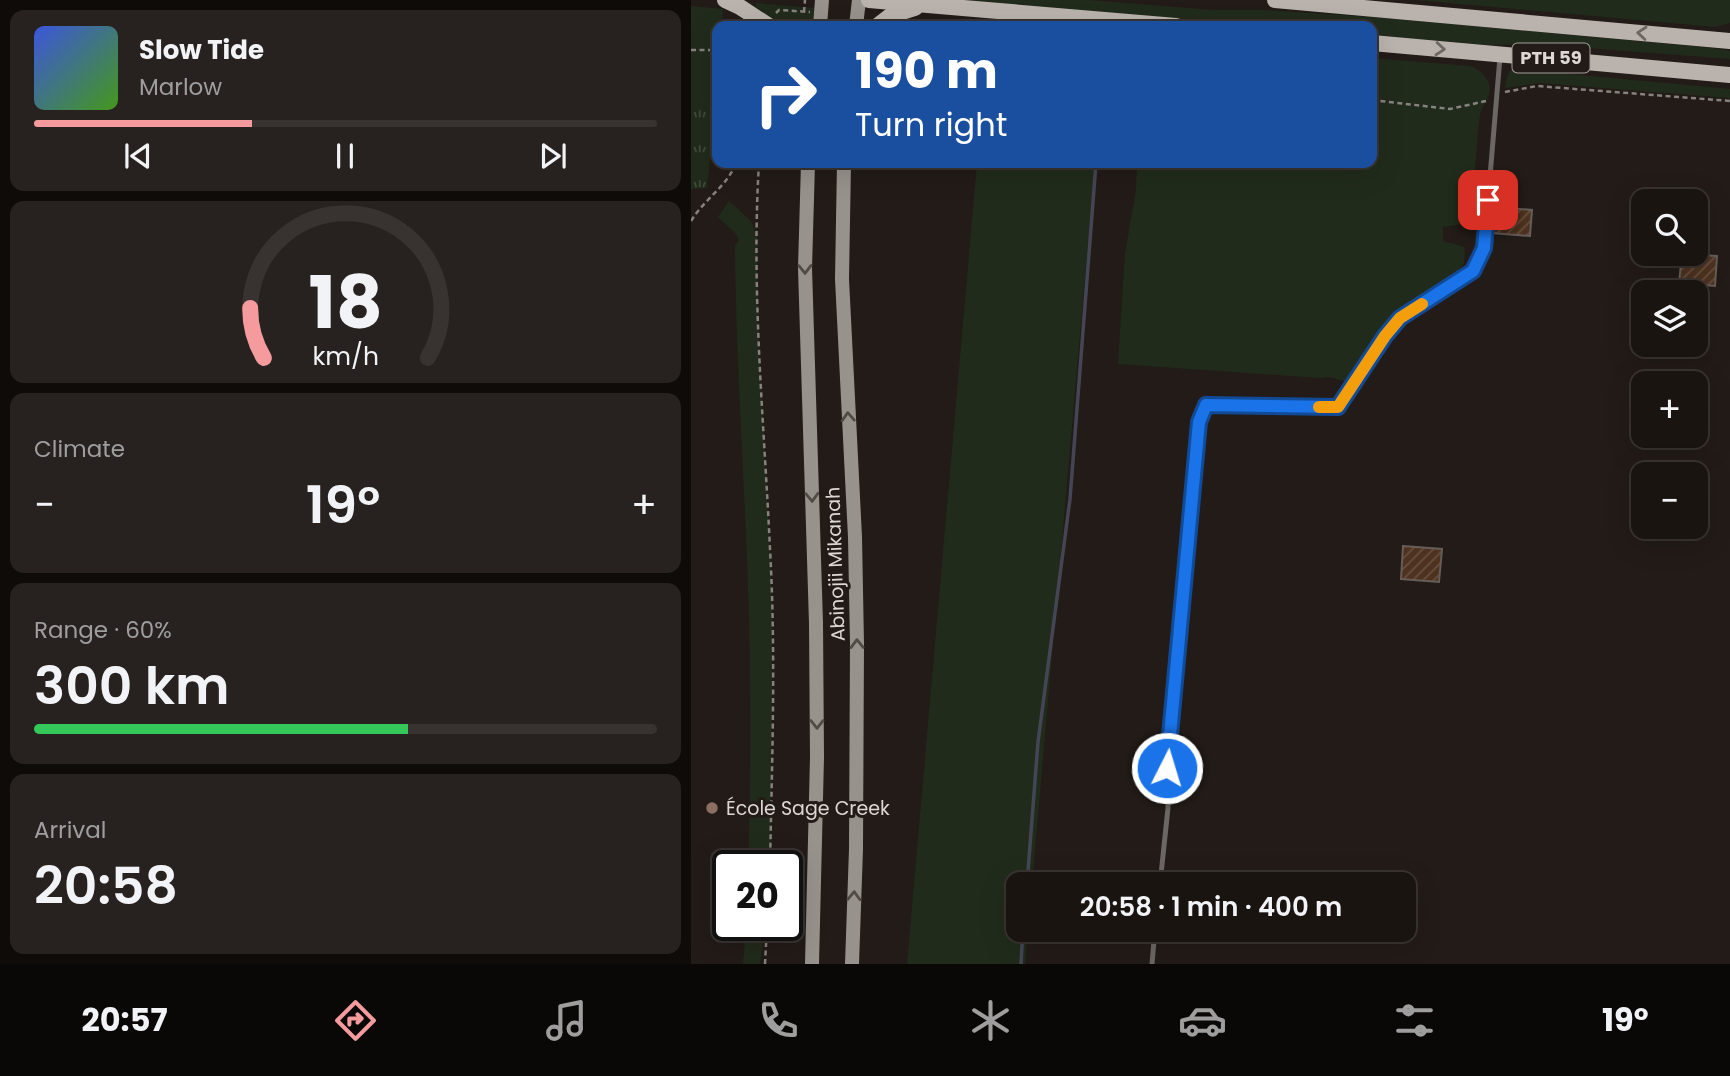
<!DOCTYPE html>
<html lang="en">
<head>
<meta charset="utf-8">
<style>
  body { margin:0; font-family:Poppins,sans-serif; background:#27211f; color:#f1f3f6; height:100vh; display:flex; flex-direction:column; font-size:26px; white-space:nowrap }
  * { box-sizing:border-box; margin:0 }
  p { font-size:23px; color:#9f9e9f }
  .icon { flex:none; width:38px; height:38px; fill:none; stroke:currentColor; stroke-width:2; stroke-linecap:round; stroke-linejoin:round }
  .map { position:relative; flex:1; overflow:hidden }
  .drawer { display:flex; flex-direction:column; gap:10px; padding:10px; background:#0e0b09; width:691px }
  .drawer>* { flex:none }
  .hud { position:absolute; left:21px; top:21px; width:665px; height:147px; border-radius:14px; box-shadow:0 7px 28px #0002,0 0 0 2px #383331; background:#1a4fa0; color:#fff; overflow:hidden }
  .controls { position:absolute; left:940px; top:189px; display:grid; gap:14px }
  .controls a { display:grid; place-items:center; width:77px; height:77px; border-radius:14px; background:#1a1411; box-shadow:0 7px 28px #0002,0 0 0 2px #383331; font-size:35px }
  .speed { position:absolute; left:21px; top:850px; display:flex; gap:14px; font-size:35px; font-weight:700; text-align:center }
  .speed>* { display:grid; place-content:center; width:91px; height:91px; border-radius:50%; background:#1a1411; box-shadow:0 7px 28px #0002,0 0 0 2px #383331; line-height:1 }
  .speed .limit { border:4px solid #111; border-radius:10px; background:#fff; color:#111 }
  .pin { position:absolute; display:grid; place-items:center; width:60px; height:60px; color:#fff; margin:-30px; border-radius:14px; box-shadow:0 4px 10px #0006 }
  .me { position:absolute; width:77px; margin:-38px; rotate:5deg; stroke-linejoin:round; filter:drop-shadow(0 0 5px #0008) }
  .turn { display:flex; align-items:center; gap:24px; height:147px; padding:0 28px; font-size:32px }
  .turn .icon { width:91px; height:91px; stroke-width:2.5 }
  .turn b { display:block; font-size:49px; line-height:60px }
  .big { font-size:52px; font-weight:600; line-height:1.1 }
  .drawer .tile { flex:1; display:flex; flex-direction:column; justify-content:center; gap:10px; min-width:0; padding:0 24px; border-radius:14px; background:#27211f }
  .drawer .dial { align-items:center; gap:0 }
  .dial svg { height:182px; overflow:visible; fill:none; stroke:#383331; stroke-width:7; stroke-linecap:round; text-anchor:middle }
  .dial text { fill:#f1f3f6; stroke:none }
  .song { display:flex; align-items:center; gap:21px }
  .cover { width:84px; height:84px; border-radius:10px; background:linear-gradient(135deg,hsl(230 70% 55%),hsl(100 70% 35%)) }
  .played { height:7px; border-radius:4px; background:linear-gradient(90deg,#f59b9e 35%,#383331 35%) }
  .keys { display:flex; justify-content:space-around; direction:ltr }
  .heat { display:flex; justify-content:space-between; align-items:center; font-size:38px; direction:ltr }
  .charge { height:10px; border-radius:5px; background:linear-gradient(90deg,#34c759 60%,#383331 0) }
  .trip { position:absolute; left:315px; top:872px; width:410px; height:70px; border-radius:14px; background:#1a1411; box-shadow:0 7px 28px #0002,0 0 0 2px #383331; font-weight:600; line-height:70px; text-align:center }
  .tabs { display:flex; height:112px; justify-content:space-around; align-items:center; background:#0a0807; color:#9f9e9f }
  .tabs .icon { width:49px; height:49px }
  .tabs .selected { color:#f59b9e }
  .tabs b { font-size:32px; color:#f1f3f6 }
  main { display:flex; flex:1; min-height:0 }
  .map>svg:first-child { display:block }
</style>
</head>
<body>
<main>
<section class="drawer">
<div class="tile">
<div class="song"><i class="cover"></i><div><b>Slow Tide</b><p>Marlow</p></div></div>
<div class="played"></div>
<div class="keys"><svg class="icon" aria-label="previous" viewBox="0 0 24 24"><path d="M18 5L8 12l10 7zM5 5v14"/></svg><svg class="icon" aria-label="pause" viewBox="0 0 24 24"><path d="M8 5v14M16 5v14"/></svg><svg class="icon" aria-label="next" viewBox="0 0 24 24"><path d="M6 5l10 7-10 7zM19 5v14"/></svg></div>
</div>
<div class="tile dial"><svg viewBox="0 0 100 80">
<path d="M14 69A42 42 0 1 1 86 69"/>
<path d="M14 69A42 42 0 0 1 8 47" stroke="#f59b9e"/>
<text x="50" y="56" font-size="32" font-weight="700">18</text>
<text x="50" y="72" font-size="11">km/h</text>
</svg></div>
<div class="tile"><p>Climate</p>
<div class="heat"><a>−</a><b class="big">19°</b><a>+</a></div>
</div>
<div class="tile"><p>Range · 60%</p><b class="big">300 km</b><div class="charge"></div></div>
<div class="tile"><p>Arrival</p><b class="big">20:58</b></div>
</section>
<div class="map">
<svg width="1039" height="964" viewBox="0 0 1039 964">
  <defs>
    <pattern id="park-tufts" width="24" height="20" patternUnits="userSpaceOnUse" patternTransform="scale(1.75)"><rect width="24" height="20" fill="#212b1b"/><path d="M3 7l-1-3M5 7V3M7 7l1-3M15 17l-1-3M17 17v-4M19 17l1-3" fill="none" stroke="#41493b"/></pattern>
    <pattern id="building-hatch" width="6" height="6" patternUnits="userSpaceOnUse" patternTransform="scale(1.75)"><rect width="6" height="6" fill="#4e321f"/><path d="M-1 1l2-2M0 6l6-6M5 7l2-2" fill="none" stroke="#674f3f"/></pattern>
  </defs>
  <rect width="100%" height="100%" fill="#221b17"/>
  <g fill="#212b1b">
    <path d="M260 0H398L523 10H577L711 19 1022 48 1039 51V59L842 44 797 45 750 43 681 37V26H565Z"/>
    <path d="M724 0H1039V23L1024 27Z"/>
    <path d="M66 3 124 8 123 26H91L64 6Z"/>
    <path d="M0 6 32 9 31 26H26V75L23 116 0 95Z"/>
    <path d="M681 58 779 66C788 69 795 75 798 84 802 95 791 104 789 115 784 151 785 187 778 223L752 227V241L774 247 773 263 763 277 722 301 694 324 667 363 657 382 638 377 628 378 427 364 434 253 445 190 446 163H681Z"/>
    <path d="M825 69 1039 89V98L848 83 814 88 816 76 819 70Z"/>
    <path d="M286 163H404L341 884H327V929H337L334 964H216Z"/>
    <path d="M38 201 60 221 66 236 68 346 79 552 81 606V685L79 866H57C60 785 60 703 58 622 55 497 45 371 44 246L48 240 45 234 27 217Z"/>
    <path d="M55 926H74L69 964H52Z"/>
  </g>
  <path fill="url(#park-tufts)" d="M0 95 23 116 16 188 0 189Z"/>
  <g fill="none" stroke-linecap="round" stroke-linejoin="round">
    <g stroke="#444655" stroke-width="3.5">
      <path d="M336 884 347 742 379 499 405 163"/>
      <path d="M330 964 332 929"/>
    </g>
  </g>
  <g fill="url(#building-hatch)" stroke="#665d58" stroke-width="2">
    <path d="M803 207 841 210 839 236 801 233Z"/>
    <path d="M991 254 1026 256 1024 286 988 283Z"/>
    <path d="M712 546 751 549 748 582 710 579Z"/>
  </g>
  <g fill="none" stroke-linecap="round" stroke-linejoin="round">
    <g stroke="#87827e" stroke-width="2.5" stroke-dasharray="5 3.5" stroke-linecap="butt">
      <path d="M113 12 114 0"/>
      <path d="M85 13 88 10 119 12"/>
      <path d="M0 50H26"/>
      <path d="M814 92 846 86 1039 101"/>
      <path d="M681 100 759 109 795 101"/>
      <path d="M68 163C60 291 73 420 79 549 85 654 81 761 79 866"/>
      <path d="M0 221C14 198 35 188 45 163"/>
      <path d="M74 964 76 926"/>
    </g>
    <g stroke="#6b6764" stroke-width="5">
      <path d="M469 884 477 808 476 768 507 422 515 405 647 407 694 336 709 318 782 271 793 248 809 57"/>
      <path d="M461 964 464 929"/>
    </g>
    <g stroke="#98928d" stroke-width="14">
      <path d="M129 26 131 0"/>
      <path d="M165 26 168 0"/>
      <path d="M117 163 114 268 125 623 126 757 121 964"/>
      <path d="M153 163 151 279 164 537 166 644 165 849 161 964"/>
    </g>
    <g stroke="#bab3ad" stroke-width="16">
      <path d="M34 0 49 7 78 26"/>
      <path d="M178 0 485 26"/>
      <path d="M584 0 1039 41"/>
      <path d="M186 26 199 16 224 8"/>
      <path d="M681 43 1039 75"/>
    </g>
  </g>
  <defs><path id="oneway-chevron" d="M-2-3.5L2.5 0L-2 3.5" fill="none" stroke-width="1.6" stroke-linecap="round" stroke-linejoin="round" transform="scale(1.75)"/></defs>
  <g stroke="#6e6762">
    <use href="#oneway-chevron" transform="translate(951 33) rotate(-175)"/>
    <use href="#oneway-chevron" transform="translate(749 49) rotate(5)"/>
  </g>
  <g stroke="#514b46">
    <use href="#oneway-chevron" transform="translate(114 269) rotate(89)"/>
    <use href="#oneway-chevron" transform="translate(157 417) rotate(-93)"/>
    <use href="#oneway-chevron" transform="translate(121 497) rotate(88)"/>
    <use href="#oneway-chevron" transform="translate(166 644) rotate(-91)"/>
    <use href="#oneway-chevron" transform="translate(126 724) rotate(90)"/>
    <use href="#oneway-chevron" transform="translate(163 896) rotate(-88)"/>
  </g>
  <g fill="none" stroke-linecap="round" stroke-linejoin="round">
    <defs>
      <path id="route" d="M476 768 508 422 515 405 647 407 694 336 709 318 782 271 793 248 797 200"/>
    </defs>
    <use href="#route" stroke="#114b97" stroke-width="18"/>
    <use href="#route" stroke="#1a73e8" stroke-width="12"/>
    <path stroke="#f59e0b" stroke-width="12" d="M628 407H647L694 336 709 318 731 304"/>
  </g>
  <circle fill="#8d6e63" stroke="#221b17" stroke-width="2.5" cx="21" cy="808" r="7"/>
  <g text-anchor="middle" stroke-width="6" stroke-linejoin="round" paint-order="stroke">
    <rect fill="#221b17" stroke="#a59f9c" stroke-width="2" x="821.5" y="43.5" width="77" height="29" rx="5"/>
    <g font-size="18" font-weight="bold" fill="#ddd8d5">
      <text x="860" y="64">PTH 59</text>
    </g>
    <g font-size="19" fill="#ddd8d5" stroke="#221b17">
      <text transform="translate(144 564) rotate(-92)" y="7">Abinojii Mikanah</text>
    </g>
    <g font-size="19" fill="#ddd8d5" stroke="#221b17" text-anchor="start">
      <text x="35" y="815">École Sage Creek</text>
    </g>
  </g>
</svg>
<div class="controls">
<a><svg class="icon" aria-label="search" viewBox="0 0 24 24"><circle cx="10" cy="10" r="6"/><path d="M15 15l6 6"/></svg></a>
<a><svg class="icon" aria-label="layers" viewBox="0 0 24 24"><path d="M12 4l9 5-9 5-9-5zM3 14l9 5 9-5"/></svg></a>
<a>+</a>
<a>−</a>
</div>
<div class="speed"><div class="limit">20</div></div>
<div class="pin" style="left:797px;top:200px;background:#d93025"><svg class="icon" aria-label="arrive" viewBox="0 0 24 24"><path d="M6 21V4h12l-3 4 3 4H6"/></svg></div>
<svg class="me" style="left:476px;top:768px" viewBox="-20 -20 40 40"><circle r="17" fill="#1a73e8" stroke="#fff" stroke-width="3"/><path d="M0-11L8 9 0 5-8 9z" fill="#fff"/></svg>
<div class="trip">20:58 · 1 min · 400 m</div>
<div class="hud">
<div class="turn"><svg class="icon" aria-label="right" viewBox="0 0 24 24"><path d="M7 20v-9h11M14 6l5 5-5 5"/></svg><div><b>190 m</b>Turn right</div></div>
</div>
</div>
</main>
<nav class="tabs">
<b>20:57</b>
<svg class="icon selected" aria-label="directions" viewBox="0 0 24 24"><path d="M12 3l9 9-9 9-9-9zM9 14v-3h6M13 9l2 2-2 2"/></svg>
<svg class="icon" aria-label="music" viewBox="0 0 24 24"><path d="M9 18V5l10-2v13"/><circle cx="6" cy="18" r="3"/><circle cx="16" cy="16" r="3"/></svg>
<svg class="icon" aria-label="phone" viewBox="0 0 24 24"><path d="M5 4h4l2 5-3 2q2 4 5 5l2-3 5 2v4C11 20 4 13 5 4z"/></svg>
<svg class="icon" aria-label="climate" viewBox="0 0 24 24"><path d="M12 3v18M4 7l16 10M4 17L20 7"/></svg>
<svg class="icon" aria-label="car" viewBox="0 0 24 24"><path d="M5 17H2v-5l4-1 3-4h7l3 4 3 1v5h-3M9 17h6M6 11h13"/><circle cx="7" cy="17" r="2"/><circle cx="17" cy="17" r="2"/></svg>
<svg class="icon" aria-label="filters" viewBox="0 0 24 24"><path d="M4 7h16M4 17h16"/><circle cx="9" cy="7" r="2"/><circle cx="15" cy="17" r="2"/></svg>
<b>19°</b>
</nav>
</body>
</html>
